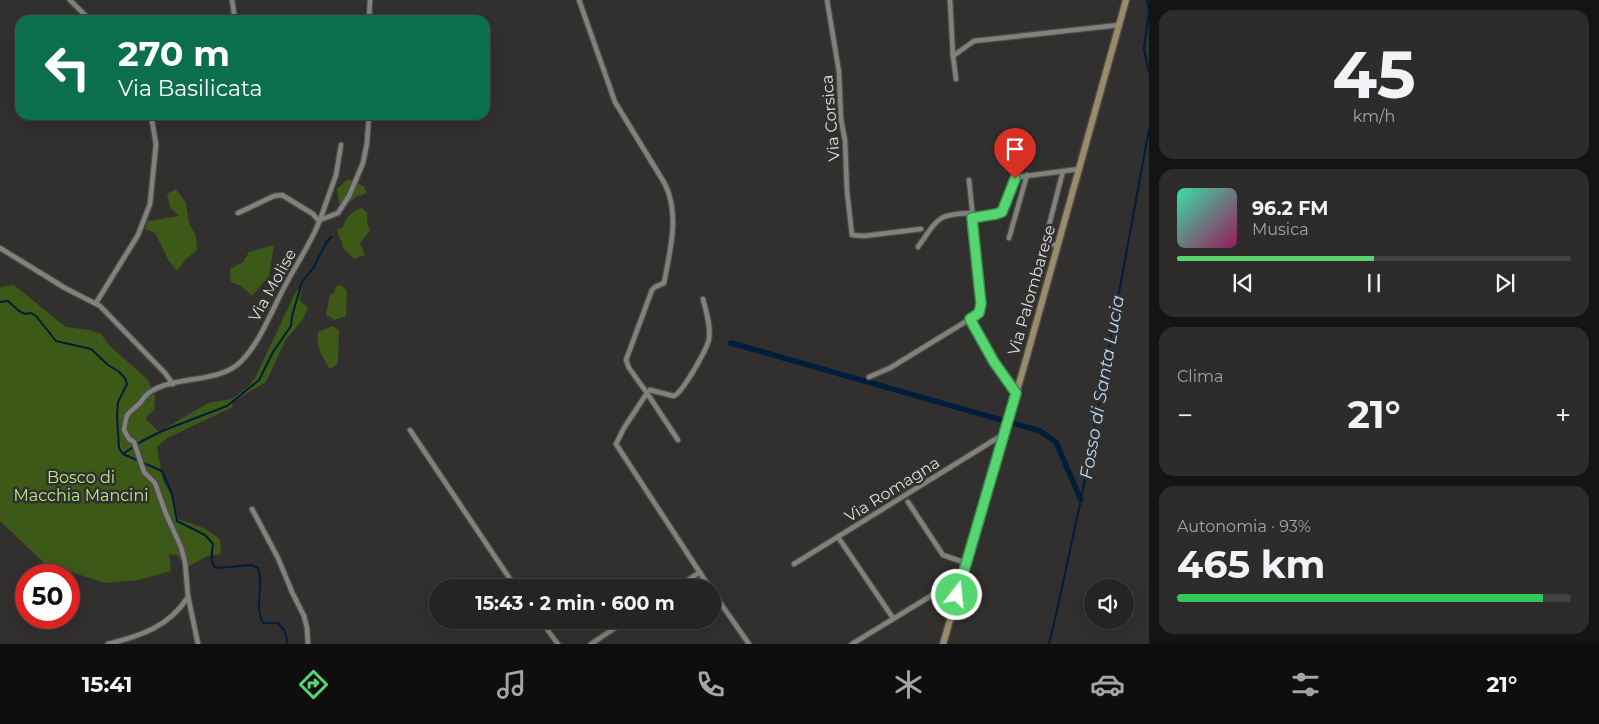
<!DOCTYPE html>
<html lang="it">
<head>
<meta charset="utf-8">
<style>
  body { margin:0; font-family:Montserrat,sans-serif; background:#2d2c2a; color:#f1f3f6; height:100vh; display:flex; flex-direction:column; font-size:19px; white-space:nowrap }
  * { box-sizing:border-box; margin:0 }
  p { font-size:16px; color:#a3a4a5 }
  .icon { flex:none; width:28px; height:28px; fill:none; stroke:currentColor; stroke-width:2; stroke-linecap:round; stroke-linejoin:round }
  .map { position:relative; flex:1; overflow:hidden }
  .side { display:flex; flex-direction:column; gap:10px; padding:10px; background:#141413; width:450px }
  .side>* { flex:none }
  .hud { position:absolute; left:15px; top:15px; width:475px; height:105px; border-radius:15px; box-shadow:0 5px 20px #0002,0 0 0 1px #424140; background:#0b6e4f; color:#fff; overflow:hidden }
  .fabs { position:absolute; left:1084px; top:579px; display:grid; gap:10px }
  .fabs a { display:grid; place-items:center; width:50px; height:50px; border-radius:50%; background:#252422; box-shadow:0 5px 20px #0002,0 0 0 1px #424140; font-size:25px }
  .speed { position:absolute; left:15px; top:564px; display:flex; gap:10px; font-size:25px; font-weight:700; text-align:center }
  .speed>* { display:grid; place-content:center; width:65px; height:65px; border-radius:50%; background:#252422; box-shadow:0 5px 20px #0002,0 0 0 1px #424140; line-height:1 }
  .speed .limit { border:8px solid #d22; background:#fff; color:#111 }
  .pin { position:absolute; display:grid; place-items:center; width:42px; height:42px; color:#fff; margin:-51px -21px; border-radius:50% 50% 50% 0; rotate:-45deg; box-shadow:0 0 5px #0007 }
  .pin .icon { rotate:45deg }
  .me { position:absolute; width:55px; margin:-28px; rotate:16deg; stroke-linejoin:round; filter:drop-shadow(0 0 4px #0008) }
  .turn { display:flex; align-items:center; gap:18px; height:105px; padding:0 20px; font-size:22px }
  .turn .icon { width:65px; height:65px; stroke-width:2.5 }
  .turn b { display:block; font-size:35px; line-height:42px }
  .big { font-size:38px; font-weight:700; line-height:1.1 }
  .side .tile { flex:1; display:flex; flex-direction:column; justify-content:center; gap:8px; min-width:0; padding:0 18px; border-radius:15px; background:#2d2c2a }
  .side .dial { align-items:center; gap:0 }
  .dial b { font-size:65px; line-height:1 }
  .song { display:flex; align-items:center; gap:15px }
  .cover { width:60px; height:60px; border-radius:8px; background:linear-gradient(135deg,hsl(160 70% 55%),hsl(330 70% 35%)) }
  .played { height:5px; border-radius:2px; background:linear-gradient(90deg,#56d671 50%,#424140 50%) }
  .keys { display:flex; justify-content:space-around; direction:ltr }
  .heat { display:flex; justify-content:space-between; align-items:center; font-size:28px; direction:ltr }
  .charge { height:8px; border-radius:4px; background:linear-gradient(90deg,#34c759 93%,#424140 0) }
  .trip { position:absolute; left:429px; top:579px; width:292px; height:50px; border-radius:25px; background:#252422; box-shadow:0 5px 20px #0002,0 0 0 1px #424140; font-weight:700; line-height:50px; text-align:center }
  .menu { display:flex; height:80px; justify-content:space-around; align-items:center; background:#0f0e0e; color:#a3a4a5 }
  .menu .icon { width:35px; height:35px }
  .menu .selected { color:#56d671 }
  .menu b { font-size:22px; color:#f1f3f6 }
  main { display:flex; flex:1; min-height:0 }
  .map>svg:first-child { display:block }
</style>
</head>
<body>
<main>
<div class="map">
<svg width="1149" height="644" viewBox="0 0 1149 644">
  <rect width="100%" height="100%" fill="#31302e"/>
  <g fill="#3c5918">
    <path d="M348 179 363 186 367 193 356 197 349 203H339L337 189Z"/>
    <path d="M176 189 186 203 189 223 196 236 197 250 185 260 177 271 169 261 155 233 145 229 148 221 179 216 170 207 167 194Z"/>
    <path d="M362 208 367 213V222L370 230 360 243 365 255 354 259 344 249 337 230 343 227C345 218 353 210 362 208Z"/>
    <path d="M274 245 269 276 252 296 241 286 231 282 230 269 243 262 249 252Z"/>
    <path d="M14 285 66 327 89 330 101 334 110 346 148 380 155 395 154 410 147 416 146 419 159 432 208 403 232 399 249 386 256 376 295 293 302 286 300 301 308 308 303 319 285 341 266 382 232 402 233 407 167 438 157 447 163 480 173 499 178 519 204 528 220 539 221 554 208 556 186 567 177 555 169 554 171 571 138 580 105 583 44 563 0 521V287Z"/>
    <path d="M341 285 347 290 346 316 335 320 326 315 330 295 334 293 336 286Z"/>
    <path d="M333 326 339 330 338 363 330 369C322 357 316 347 318 332Z"/>
  </g>
  <g fill="none" stroke-linecap="round" stroke-linejoin="round">
    <g stroke="#001d3b" stroke-width="2">
      <path d="M1147 0 1149 11 1144 49 1149 72"/>
      <path d="M0 302 8 301 19 311 25 314 31 313 36 316 56 341 91 349 108 365 118 371 125 378 127 384 118 402 117 416 119 448 123 454 162 471 172 494 177 521 205 535 213 544C212 553 209 561 216 568L251 565 258 568C265 588 253 604 263 623H278L284 630 287 639 286 644"/>
      <path d="M123 454 142 441 162 431 227 406 259 380 273 352 291 326 292 316 302 282 314 267 326 243 331 237"/>
      <path d="M1049 644C1061 596 1070 548 1081 500L1149 129"/>
    </g>
    <path stroke="#001d3b" stroke-width="5.5" d="M731 343 1040 431 1056 442 1081 500"/>
    <defs>
      <g id="minor">
        <path d="M70 0 90 20"/>
        <path d="M232 0 235 20"/>
        <path d="M579 0 615 102 665 184C680 215 670 251 664 283L655 287 652 290 626 360 629 368 647 393 624 428 616 444 710 588"/>
        <path d="M827 0 839 72 841 120 845 140 847 191 852 235 864 236 921 229"/>
        <path d="M950 0 953 56 956 79"/>
        <path d="M369 20 370 0"/>
        <path d="M953 56 974 41 1119 25"/>
        <path d="M969 180 981 297 980 311 970 319 991 357 1016 393"/>
        <path d="M238 213 274 196 282 195 313 214 319 221"/>
        <path d="M972 218 996 214 1003 212 1013 183 1019 177 1079 169"/>
        <path d="M320 220 336 175 341 145"/>
        <path d="M1009 238 1027 175"/>
        <path d="M1058 246 1047 243 1045 241 1063 171"/>
        <path d="M918 247C938 219 936 214 972 213"/>
        <path d="M0 248 65 288 100 306 165 373 173 384"/>
        <path d="M96 303 138 235 150 204 156 144 151 115"/>
        <path d="M869 377 890 368 970 319"/>
        <path d="M650 390 674 396C683 392 707 349 709 339 711 326 706 311 703 299"/>
        <path d="M647 393 678 440"/>
        <path d="M410 430 516 588"/>
        <path d="M908 502 943 555 966 563"/>
        <path d="M252 509 278 558 292 592 304 616 307 628 308 644"/>
        <path d="M838 537 893 618"/>
        <path d="M794 564 999 437 1003 438"/>
        <path d="M676 588 700 572"/>
        <path d="M712 591 749 644"/>
        <path d="M540 620 558 644"/>
        <path d="M108 644C140 636 169 627 188 597"/>
        <path d="M198 644 188 596 185 562 181 547 166 514 155 483 144 472 134 442 129 439 124 430C127 411 126 416 140 403 143 399 146 394 150 392 174 376 214 383 237 365 259 347 272 309 286 284 297 263 311 243 320 220L338 213 349 196 363 163 367 143 369 115"/>
        <path d="M591 644 627 620"/>
        <path d="M852 644 962 577"/>
      </g>
      <path id="secondary" d="M943 644 1025 363 1126 0"/>
    </defs>
    <use href="#minor" stroke="#4c4b49" stroke-width="7"/>
    <use href="#secondary" stroke="#4c4b49" stroke-width="9"/>
    <use href="#minor" stroke="#82817e" stroke-width="4.5"/>
    <use href="#secondary" stroke="#988c6c" stroke-width="6"/>
  </g>
  <g fill="none" stroke-linecap="round" stroke-linejoin="round">
    <defs>
      <path id="route" d="M957 595 1016 393 994 362 970 319 979 313 981 304 972 218 996 214 1002 212 1015 179"/>
    </defs>
    <use href="#route" stroke="#388b49" stroke-width="12"/>
    <use href="#route" stroke="#56d671" stroke-width="9"/>
  </g>
  <g text-anchor="middle" stroke-width="5" stroke-linejoin="round" paint-order="stroke">
    <g font-size="16" fill="#dededc" stroke="#31302e">
      <text transform="translate(830 118) rotate(-95)" y="6">Via Corsica</text>
      <text transform="translate(272 285) rotate(-61)" y="6">Via Molise</text>
      <text transform="translate(1031 290) rotate(-74)" y="6">Via Palombarese</text>
      <text transform="translate(892 489) rotate(-32)" y="6">Via Romagna</text>
    </g>
    <g font-size="16" fill="#b7eb82" stroke="#31302e">
      <text x="81" y="483">Bosco di<tspan x="81" dy="18">Macchia Mancini</tspan></text>
    </g>
    <g font-size="18" font-style="italic" fill="#b5d5f7" stroke="#31302e">
      <text transform="translate(1102 387) rotate(-80)" y="6">Fosso di Santa Lucia</text>
    </g>
  </g>
</svg>
<div class="fabs">
<a><svg class="icon" aria-label="sound" viewBox="0 0 24 24"><path d="M4 9h4l5-4v14l-5-4H4zM17 9q2 3 0 6"/></svg></a>
</div>
<div class="speed"><div class="limit">50</div></div>
<div class="pin" style="left:1015px;top:179px;background:#d93025"><svg class="icon" aria-label="arrive" viewBox="0 0 24 24"><path d="M6 21V4h12l-3 4 3 4H6"/></svg></div>
<svg class="me" style="left:957px;top:595px" viewBox="-20 -20 40 40"><circle r="17" fill="#56d671" stroke="#fff" stroke-width="3"/><path d="M0-11L8 9 0 5-8 9z" fill="#fff"/></svg>
<div class="trip">15:43 · 2 min · 600 m</div>
<div class="hud">
<div class="turn"><svg class="icon" aria-label="left" viewBox="0 0 24 24"><path d="M17 20v-9H6M10 6l-5 5 5 5"/></svg><div><b>270 m</b>Via Basilicata</div></div>
</div>
</div>
<section class="side">
<div class="tile dial"><b>45</b><p>km/h</p></div>
<div class="tile">
<div class="song"><i class="cover"></i><div><b>96.2 FM</b><p>Musica</p></div></div>
<div class="played"></div>
<div class="keys"><svg class="icon" aria-label="previous" viewBox="0 0 24 24"><path d="M18 5L8 12l10 7zM5 5v14"/></svg><svg class="icon" aria-label="pause" viewBox="0 0 24 24"><path d="M8 5v14M16 5v14"/></svg><svg class="icon" aria-label="next" viewBox="0 0 24 24"><path d="M6 5l10 7-10 7zM19 5v14"/></svg></div>
</div>
<div class="tile"><p>Clima</p>
<div class="heat"><a>−</a><b class="big">21°</b><a>+</a></div>
</div>
<div class="tile"><p>Autonomia · 93%</p><b class="big">465 km</b><div class="charge"></div></div>
</section>
</main>
<nav class="menu">
<b>15:41</b>
<svg class="icon selected" aria-label="directions" viewBox="0 0 24 24"><path d="M12 3l9 9-9 9-9-9zM9 14v-3h6M13 9l2 2-2 2"/></svg>
<svg class="icon" aria-label="music" viewBox="0 0 24 24"><path d="M9 18V5l10-2v13"/><circle cx="6" cy="18" r="3"/><circle cx="16" cy="16" r="3"/></svg>
<svg class="icon" aria-label="phone" viewBox="0 0 24 24"><path d="M5 4h4l2 5-3 2q2 4 5 5l2-3 5 2v4C11 20 4 13 5 4z"/></svg>
<svg class="icon" aria-label="climate" viewBox="0 0 24 24"><path d="M12 3v18M4 7l16 10M4 17L20 7"/></svg>
<svg class="icon" aria-label="car" viewBox="0 0 24 24"><path d="M5 17H2v-5l4-1 3-4h7l3 4 3 1v5h-3M9 17h6M6 11h13"/><circle cx="7" cy="17" r="2"/><circle cx="17" cy="17" r="2"/></svg>
<svg class="icon" aria-label="filters" viewBox="0 0 24 24"><path d="M4 7h16M4 17h16"/><circle cx="9" cy="7" r="2"/><circle cx="15" cy="17" r="2"/></svg>
<b>21°</b>
</nav>
</body>
</html>
